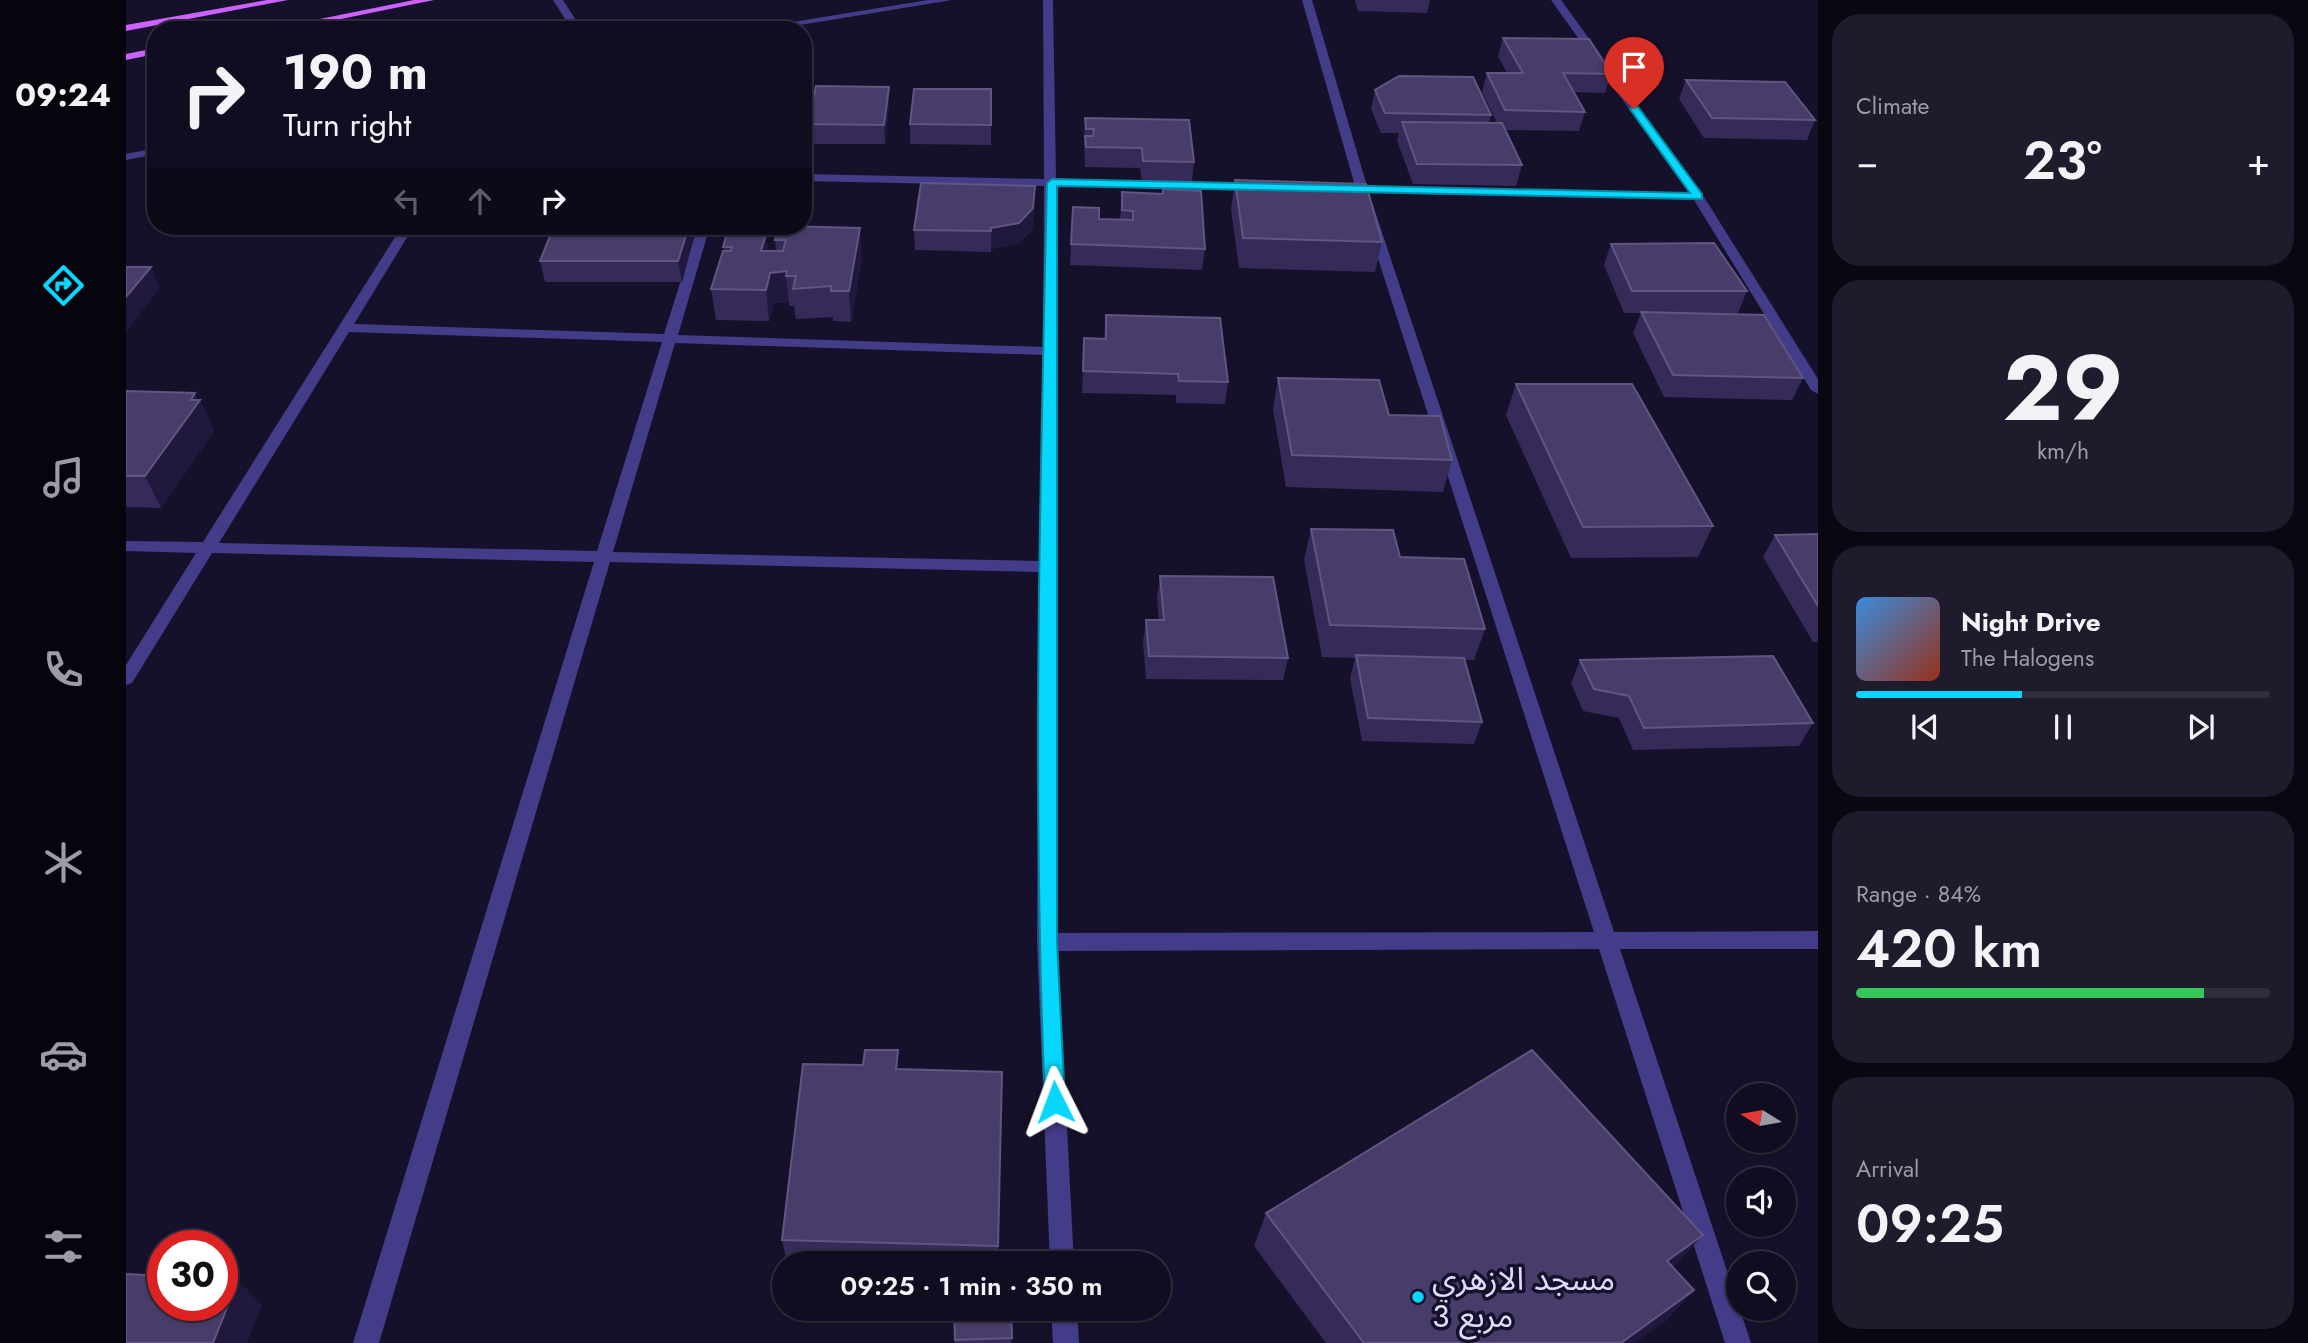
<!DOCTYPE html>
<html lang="en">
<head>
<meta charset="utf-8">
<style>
  body { margin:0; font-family:Jost,"Noto Sans Arabic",sans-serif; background:#1e1b2d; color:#f1f3f6; height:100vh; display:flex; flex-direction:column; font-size:26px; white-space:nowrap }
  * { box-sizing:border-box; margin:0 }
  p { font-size:23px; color:#9c9ca5 }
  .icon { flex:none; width:38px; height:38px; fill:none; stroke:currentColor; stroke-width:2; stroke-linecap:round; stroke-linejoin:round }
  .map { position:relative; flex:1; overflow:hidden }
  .side { display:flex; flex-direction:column; gap:14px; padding:14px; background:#090712; width:490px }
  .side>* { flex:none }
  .hud { position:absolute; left:21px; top:21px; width:665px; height:214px; border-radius:28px; box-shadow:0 2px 5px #0004,0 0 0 2px #302d3e; background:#100d20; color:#f1f3f6; overflow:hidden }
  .needle { width:46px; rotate:281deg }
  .fabs { position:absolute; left:1600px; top:1083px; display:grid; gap:14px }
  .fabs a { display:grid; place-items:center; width:70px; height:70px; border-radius:50%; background:#100d20; box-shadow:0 2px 5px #0004,0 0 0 2px #302d3e; font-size:35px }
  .speed { position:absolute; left:21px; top:1230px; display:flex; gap:14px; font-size:35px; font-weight:700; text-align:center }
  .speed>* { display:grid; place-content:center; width:91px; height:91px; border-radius:50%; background:#100d20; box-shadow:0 2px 5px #0004,0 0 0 2px #302d3e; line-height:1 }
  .speed .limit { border:10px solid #d22; background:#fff; color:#111 }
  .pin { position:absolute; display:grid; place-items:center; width:60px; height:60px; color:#fff; margin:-72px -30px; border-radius:50% 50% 50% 0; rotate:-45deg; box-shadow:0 0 7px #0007 }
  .pin .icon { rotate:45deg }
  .me { position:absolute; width:77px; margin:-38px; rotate:357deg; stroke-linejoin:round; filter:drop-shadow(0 0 5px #0008) }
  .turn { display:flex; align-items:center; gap:24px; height:147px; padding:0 21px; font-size:32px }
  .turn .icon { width:91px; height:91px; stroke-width:2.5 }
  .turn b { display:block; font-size:49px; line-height:60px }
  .lanes { display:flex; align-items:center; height:66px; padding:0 21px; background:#0003; justify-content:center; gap:35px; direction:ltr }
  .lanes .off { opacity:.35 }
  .big { font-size:52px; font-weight:600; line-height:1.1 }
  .side .card { flex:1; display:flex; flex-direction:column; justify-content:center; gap:10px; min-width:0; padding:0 24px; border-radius:28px; background:#1e1b2d }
  .side .dial { align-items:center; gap:0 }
  .dial b { font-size:91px; line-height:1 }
  .song { display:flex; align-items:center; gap:21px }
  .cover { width:84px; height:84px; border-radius:10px; background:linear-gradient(135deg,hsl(210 70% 55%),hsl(10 70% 35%)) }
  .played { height:7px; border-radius:4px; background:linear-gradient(90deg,#08d7fd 40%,#302d3e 40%) }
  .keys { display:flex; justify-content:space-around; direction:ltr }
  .heat { display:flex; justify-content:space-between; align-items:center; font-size:38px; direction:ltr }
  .charge { height:10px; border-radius:5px; background:linear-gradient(90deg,#34c759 84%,#302d3e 0) }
  .trip { position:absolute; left:646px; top:1251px; width:399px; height:70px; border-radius:35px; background:#100d20; box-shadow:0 2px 5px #0004,0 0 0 2px #302d3e; font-weight:600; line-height:70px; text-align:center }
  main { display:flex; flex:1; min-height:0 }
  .tab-bar { display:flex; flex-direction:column; width:126px; justify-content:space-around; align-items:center; background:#06050d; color:#9c9ca5 }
  .tab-bar .icon { width:49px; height:49px }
  .tab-bar .on { color:#08d7fd }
  .tab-bar b { font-size:32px; color:#f1f3f6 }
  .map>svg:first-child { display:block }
</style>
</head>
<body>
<main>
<nav class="tab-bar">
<b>09:24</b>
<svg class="icon on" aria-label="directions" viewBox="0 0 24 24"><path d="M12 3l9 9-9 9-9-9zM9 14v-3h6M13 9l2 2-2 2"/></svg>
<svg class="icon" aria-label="music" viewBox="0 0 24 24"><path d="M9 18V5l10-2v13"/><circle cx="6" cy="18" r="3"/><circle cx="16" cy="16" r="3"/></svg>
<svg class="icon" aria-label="phone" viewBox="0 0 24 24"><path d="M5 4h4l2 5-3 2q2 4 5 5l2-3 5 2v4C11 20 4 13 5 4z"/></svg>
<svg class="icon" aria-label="climate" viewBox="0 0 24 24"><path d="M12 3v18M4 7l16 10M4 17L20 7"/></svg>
<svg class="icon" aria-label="car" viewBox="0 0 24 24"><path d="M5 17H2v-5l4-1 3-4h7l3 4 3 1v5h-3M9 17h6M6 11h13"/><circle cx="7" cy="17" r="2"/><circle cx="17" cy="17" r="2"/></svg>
<svg class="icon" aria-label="filters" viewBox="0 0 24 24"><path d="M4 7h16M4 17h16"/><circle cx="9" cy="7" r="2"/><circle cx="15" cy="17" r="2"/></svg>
</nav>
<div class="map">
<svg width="1692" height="1343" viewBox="0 0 1692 1343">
  <rect width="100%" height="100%" fill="#16112a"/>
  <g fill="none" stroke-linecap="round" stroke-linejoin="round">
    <g fill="#433c88" fill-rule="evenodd">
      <path d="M427 0H437L456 30H446Z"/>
      <path d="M802 0H826L644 30H618Z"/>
      <path d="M917 0H927L930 179 1131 183 1137 187 1131 191 930 186 931 933 1468 932 1231 193 1220 189 1229 186 1176 0H1186L1241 186 1563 193 1425 0H1435L1578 197 1692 379V394L1685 390 1568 200 1243 193 1488 932 1692 931V949H1494L1625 1343H1599L1473 949 932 951 948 1264H924L911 942 913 572 484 562 253 1343H227L468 562 86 553 6 683 0 685V665L70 553 0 551V541L77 542 276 226H288L228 324 538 334 572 226H584L552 335 917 347 918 186 677 181V174L918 179ZM223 332 536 342 471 551 93 543ZM549 343 917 355 914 561 487 552Z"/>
      <path d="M30 148V154L0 160V154Z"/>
      <path d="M925 1309H951L953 1343H927Z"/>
    </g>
    <g fill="#cc62fd" fill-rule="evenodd">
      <path d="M141 0H162L0 31V25Z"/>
      <path d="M288 0H308L161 30H139Z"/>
      <path d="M30 48V54L0 60V54Z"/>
    </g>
  </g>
  <g fill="#362a58">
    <path d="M1229 0H1304L1301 13 1232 11Z"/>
    <path d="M1377 38 1485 74 1479 93 1448 92 1459 112 1453 131 1379 130 1396 165 1390 186 1287 184 1271 141 1273 133H1255L1245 109 1249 90 1365 115 1363 123H1371L1356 92 1361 73H1381L1372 56Z"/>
    <path d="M1560 80 1689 120 1681 140 1578 138 1553 99Z"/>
    <path d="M763 87V106L759 144H677V107Z"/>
    <path d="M865 89V145L784 144V124Z"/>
    <path d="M959 118 1068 162 1066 182 1016 181 1014 168 959 167 958 138Z"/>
    <path d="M1109 180 1256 242 1249 272 1113 268 1105 209Z"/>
    <path d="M909 186 907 229 892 244 865 249V252L789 250 788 230Z"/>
    <path d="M1037 189 1079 249 1076 270 944 265 947 207 973 219 994 220 996 192 1036 194Z"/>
    <path d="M428 226H565L567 241 556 282H419L414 261Z"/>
    <path d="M654 226 736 257 725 322 707 321V317L670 319 668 306H663V302L648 303 643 321 590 320 585 289 598 251 597 247 601 233 642 251H650L649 240Z"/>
    <path d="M1485 244 1621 291 1612 313H1544L1677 378 1666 400 1538 397 1507 333 1515 313H1498L1478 265Z"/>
    <path d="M980 315 1102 382 1099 404 1050 403V395L956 393 958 338 978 339Z"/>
    <path d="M1152 378 1263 415 1326 460 1317 492 1160 487 1147 409Z"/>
    <path d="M1390 384 1587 526 1572 557 1445 558 1380 415Z"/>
    <path d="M0 391 74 400 88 431 35 508 0 507Z"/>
    <path d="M1185 529 1359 629 1348 660H1339L1356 722 1348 744 1236 741 1224 678 1229 658 1196 657 1178 560Z"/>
    <path d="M1692 534V642H1687L1637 557 1649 535Z"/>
    <path d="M1034 576 1162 658 1157 680 1020 679 1017 642 1020 620H1033L1031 598Z"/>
    <path d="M1454 660 1687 723 1673 746 1507 750 1493 718 1457 711 1445 683Z"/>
    <path d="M774 1069 876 1072 872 1264H661L656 1240Z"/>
    <path d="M1140 1213 1547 1268 1568 1290 1539 1321 1509 1343H1200L1128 1246Z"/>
    <path d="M828 1309 886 1338 885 1343H829Z"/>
  </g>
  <g fill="#21183e">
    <path d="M763 87V106L759 144 758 125Z"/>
    <path d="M909 186 907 229 892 244 865 249V228Z"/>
    <path d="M563 226H565L567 241 556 282 552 261Z"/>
    <path d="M734 228 736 257 725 322 723 291Z"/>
    <path d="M640 234 644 264 635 251Z"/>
    <path d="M25 267 34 288 0 332V297Z"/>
    <path d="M661 271 660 276 663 302 648 303 643 321 640 290 644 273Z"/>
    <path d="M69 393 73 401 74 400 88 431 35 508 19 476Z"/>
    <path d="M772 1050 774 1079 770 1069Z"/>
    <path d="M1577 1235 1548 1267 1541 1261Z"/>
    <path d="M112 1280 136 1305 121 1343H87Z"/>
    <path d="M1568 1290 1539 1321 1509 1343H1495Z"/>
  </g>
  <g fill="#483d6a" stroke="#605681" stroke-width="2">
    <path d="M1377 38 1463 39 1485 74 1437 73 1459 112 1379 110 1361 73H1397Z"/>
    <path d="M1273 76 1347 77 1365 115 1259 113 1249 90Z"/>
    <path d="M1560 80 1659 82 1689 120 1586 118Z"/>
    <path d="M690 86 763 87 758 125 677 124V107L686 105Z"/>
    <path d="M788 89H865V125L784 124Z"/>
    <path d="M959 118 1063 120 1068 162 1017 161 1016 148 960 147 959 136H967L968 129H960Z"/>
    <path d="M1276 122 1376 123 1396 165 1291 164Z"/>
    <path d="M1109 180 1240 184 1256 242 1117 238Z"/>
    <path d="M795 183 909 186 907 208 893 223 865 228V231L788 230Z"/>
    <path d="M1037 189 1075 191 1079 249 945 244 947 207 973 208V219L1007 220V211L996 210V192L1037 194Z"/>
    <path d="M428 226H563L552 261H414Z"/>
    <path d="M654 226 734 228 723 291H705V286L667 289 670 276H660L661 271 644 273 640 290 585 289 597 251H605L606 247H597L601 233 640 234 635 251H657L660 240H649Z"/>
    <path d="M1588 243 1621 291H1506L1485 244Z"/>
    <path d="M0 267H25L0 297Z"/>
    <path d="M1515 312 1638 315 1677 378 1547 375Z"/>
    <path d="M980 315 1094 318 1102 382 1053 381 1052 374 957 371 958 338 980 339Z"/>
    <path d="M1152 378 1253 380 1263 415 1314 416 1326 460 1166 455Z"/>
    <path d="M1390 384H1506L1587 526 1457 527Z"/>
    <path d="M0 391 69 393 65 400H74L19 476H0Z"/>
    <path d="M1185 529 1267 530 1274 557 1338 559 1359 629 1204 625Z"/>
    <path d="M1692 534V606L1649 535Z"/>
    <path d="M1034 576 1147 577 1162 658 1023 656 1020 620H1038Z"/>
    <path d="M1230 655 1338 658 1356 722 1242 718Z"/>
    <path d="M1647 656 1687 723 1518 728 1503 696 1468 689 1454 660Z"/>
    <path d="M739 1050H772L770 1069 876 1072 872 1246 656 1240 677 1064 737 1065Z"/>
    <path d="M1406 1050 1577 1235 1541 1261 1568 1290 1495 1343H1238L1140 1213Z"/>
    <path d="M0 1274 37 1276V1306H96V1279L112 1280 87 1343H0Z"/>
    <path d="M828 1309H885L886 1338 829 1340Z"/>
  </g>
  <path fill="#08d7fd" stroke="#058ca4" stroke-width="2" d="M1508 106 1512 107 1576 194V199L931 186V942L939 1102 936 1109 929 1112 922 1109 919 1102C906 796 914 489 921 183L926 179 1564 193 1504 109Z"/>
  <circle fill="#08d7fd" stroke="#16112a" stroke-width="2.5" cx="1292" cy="1297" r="7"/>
  <g text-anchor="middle" stroke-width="7" stroke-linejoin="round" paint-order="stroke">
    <g font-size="32" fill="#e0daff" stroke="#16112a" text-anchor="start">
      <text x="1306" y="1290">مسجد الازهري<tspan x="1306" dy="37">مربع 3</tspan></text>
    </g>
  </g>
</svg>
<div class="fabs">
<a><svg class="needle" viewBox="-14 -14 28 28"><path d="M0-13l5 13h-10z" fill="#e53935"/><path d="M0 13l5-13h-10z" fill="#9c9ca5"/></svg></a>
<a><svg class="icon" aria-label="sound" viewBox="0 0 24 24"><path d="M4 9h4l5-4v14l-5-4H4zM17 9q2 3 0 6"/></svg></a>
<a><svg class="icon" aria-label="search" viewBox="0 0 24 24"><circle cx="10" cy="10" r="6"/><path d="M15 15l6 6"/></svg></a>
</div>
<div class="speed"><div class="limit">30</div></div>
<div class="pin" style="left:1508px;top:109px;background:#d93025"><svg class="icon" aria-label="arrive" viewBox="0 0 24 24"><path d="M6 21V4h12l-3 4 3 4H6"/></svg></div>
<svg class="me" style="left:929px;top:1102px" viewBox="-20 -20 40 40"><path d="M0-17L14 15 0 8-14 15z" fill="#08d7fd" stroke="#fff" stroke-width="4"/></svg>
<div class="trip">09:25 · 1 min · 350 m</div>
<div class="hud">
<div class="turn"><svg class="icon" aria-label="right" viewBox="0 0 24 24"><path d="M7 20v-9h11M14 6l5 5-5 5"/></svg><div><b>190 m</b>Turn right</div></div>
<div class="lanes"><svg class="icon off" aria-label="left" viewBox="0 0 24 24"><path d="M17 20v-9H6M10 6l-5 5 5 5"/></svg><svg class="icon off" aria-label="ahead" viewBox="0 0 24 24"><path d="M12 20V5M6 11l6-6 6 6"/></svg><svg class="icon" aria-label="right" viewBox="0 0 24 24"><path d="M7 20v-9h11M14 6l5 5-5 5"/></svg></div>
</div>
</div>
<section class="side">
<div class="card"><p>Climate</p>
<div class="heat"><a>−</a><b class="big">23°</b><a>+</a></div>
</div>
<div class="card dial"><b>29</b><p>km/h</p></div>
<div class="card">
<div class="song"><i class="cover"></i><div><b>Night Drive</b><p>The Halogens</p></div></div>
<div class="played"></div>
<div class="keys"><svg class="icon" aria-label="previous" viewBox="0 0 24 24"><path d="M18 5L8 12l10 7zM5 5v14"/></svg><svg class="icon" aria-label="pause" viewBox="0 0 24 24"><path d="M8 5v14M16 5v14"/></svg><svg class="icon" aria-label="next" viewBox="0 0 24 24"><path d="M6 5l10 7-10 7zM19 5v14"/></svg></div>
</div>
<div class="card"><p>Range · 84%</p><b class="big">420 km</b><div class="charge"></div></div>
<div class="card"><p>Arrival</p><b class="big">09:25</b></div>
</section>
</main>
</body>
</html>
